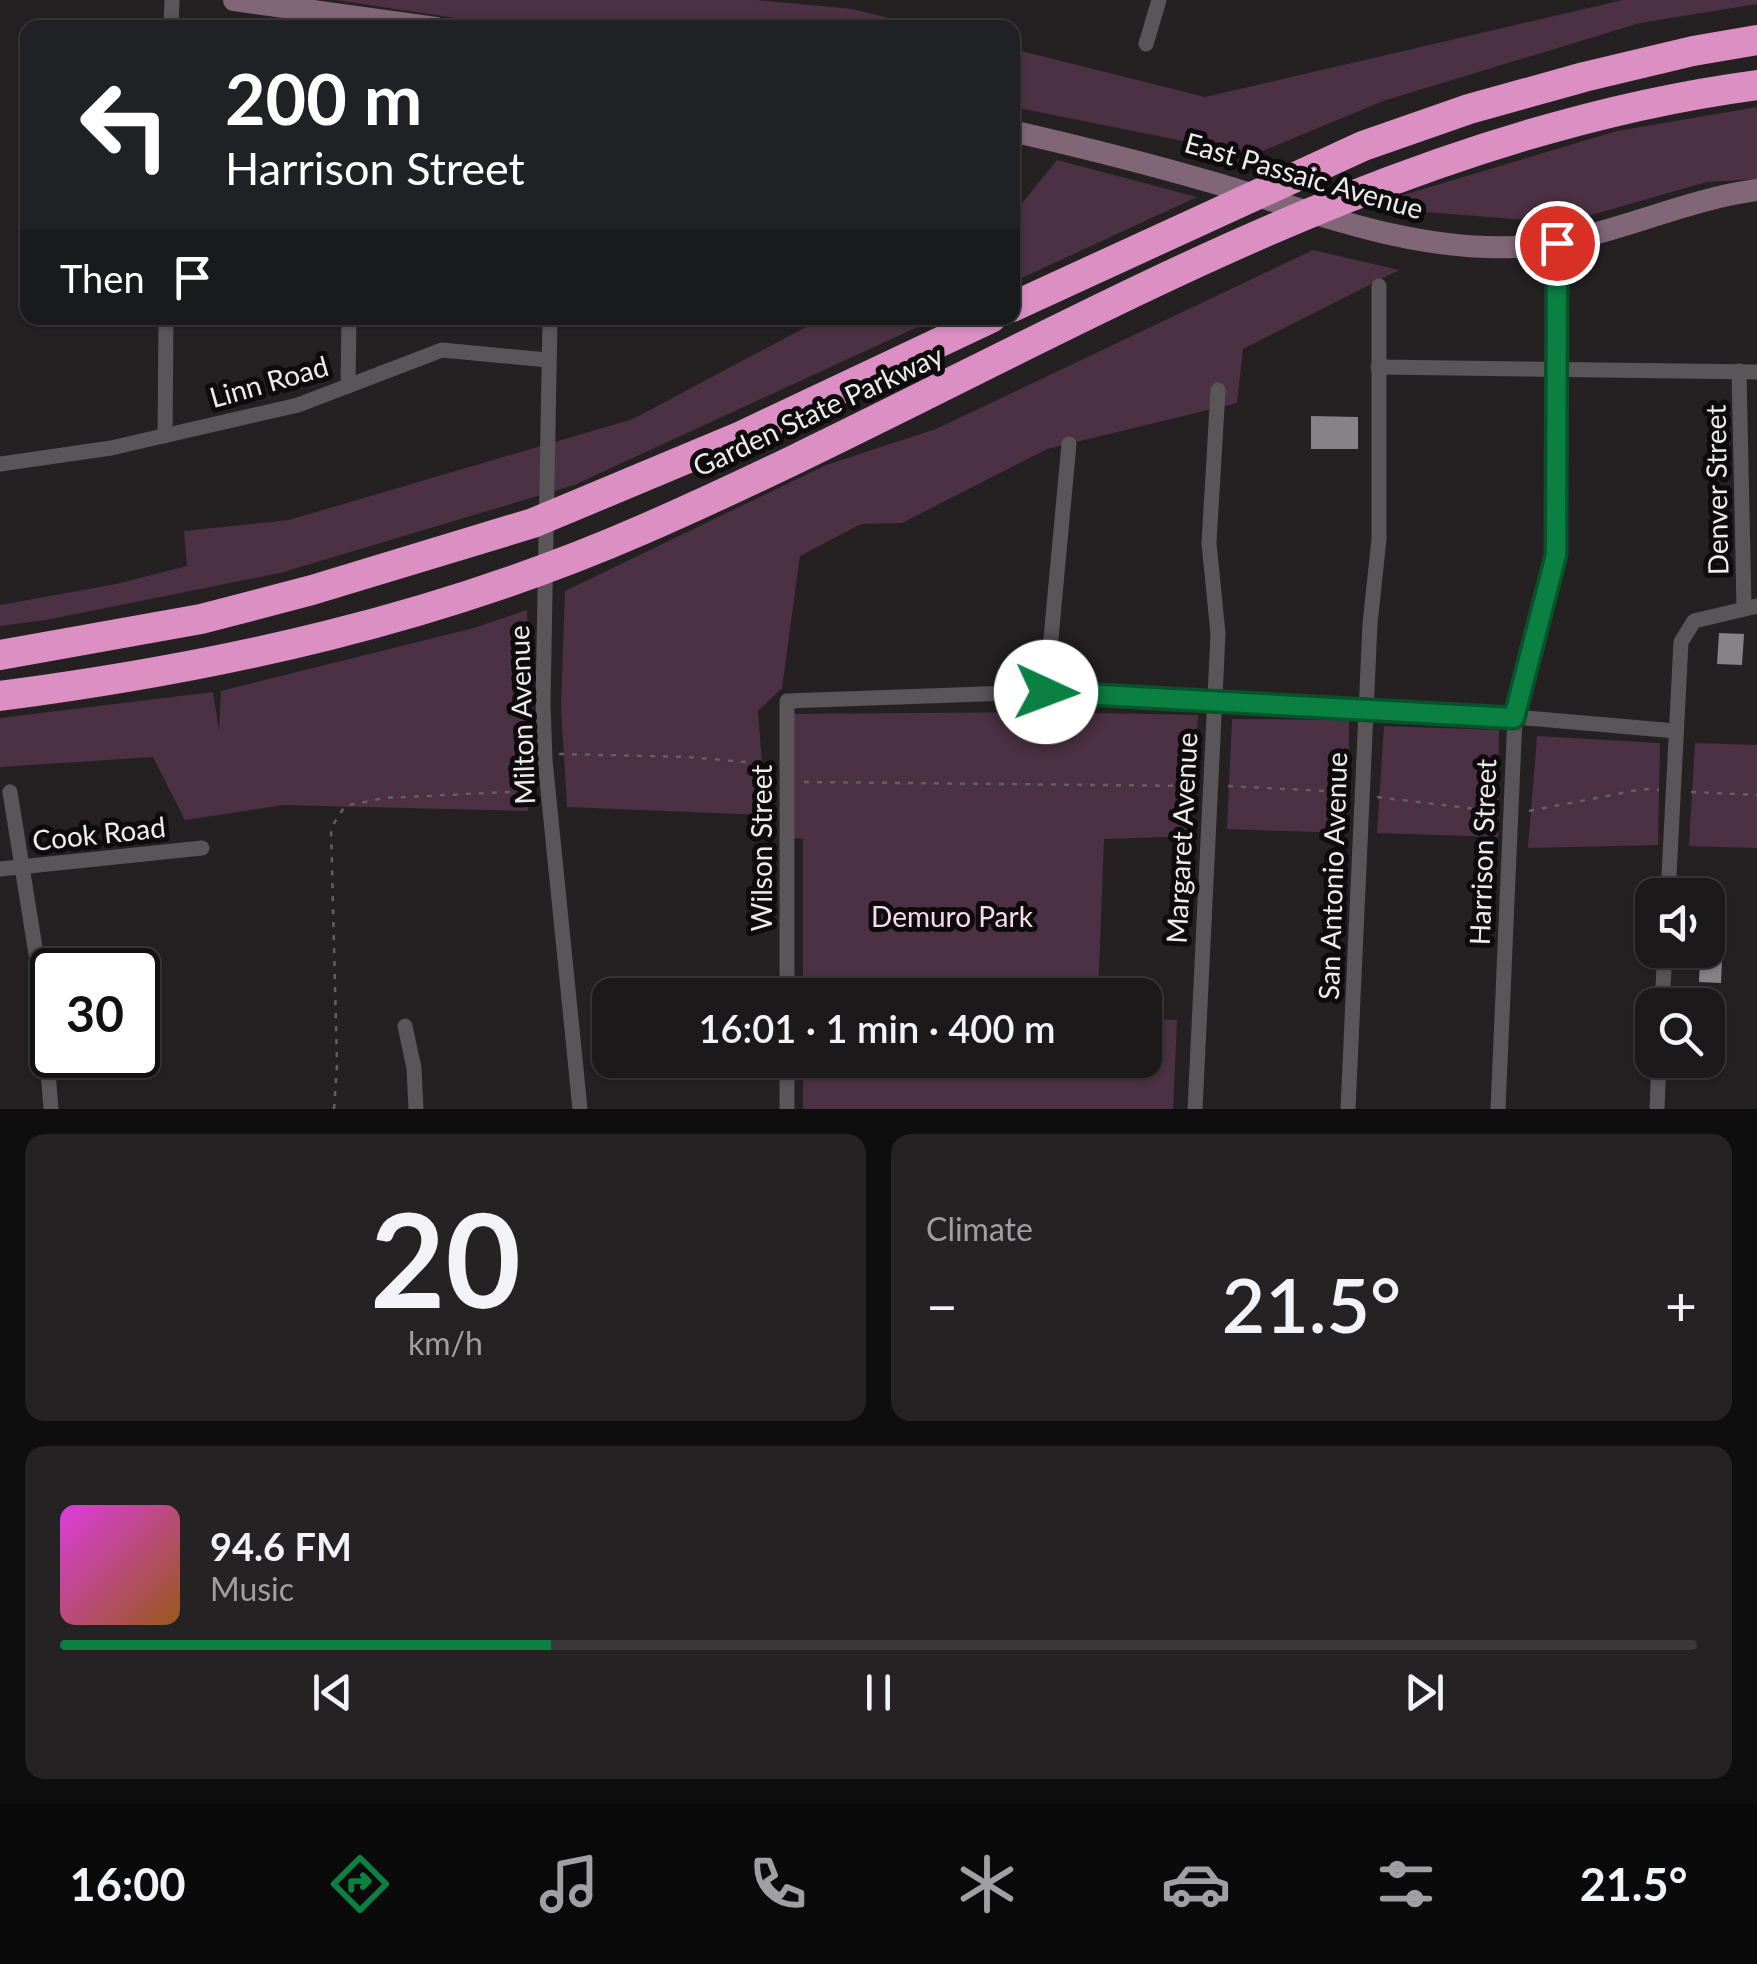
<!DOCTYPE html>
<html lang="en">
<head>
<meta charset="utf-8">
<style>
  body { margin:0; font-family:Lato,sans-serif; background:#252223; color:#f1f3f6; height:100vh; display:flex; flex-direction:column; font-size:38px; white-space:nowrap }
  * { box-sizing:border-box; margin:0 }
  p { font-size:32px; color:#a0a0a2 }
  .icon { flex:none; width:55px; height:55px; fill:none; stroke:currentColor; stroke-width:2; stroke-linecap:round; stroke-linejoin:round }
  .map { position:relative; height:1109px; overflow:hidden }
  .sheet { display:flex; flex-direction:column; gap:25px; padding:25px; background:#0f0e0e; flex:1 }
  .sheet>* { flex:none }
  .top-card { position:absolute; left:20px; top:20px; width:1000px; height:305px; border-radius:20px; box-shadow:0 2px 8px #0004,0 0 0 2px #3a3839; background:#202124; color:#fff; overflow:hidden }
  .controls { position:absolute; left:1635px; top:878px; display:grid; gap:20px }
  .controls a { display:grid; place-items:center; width:90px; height:90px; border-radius:20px; background:#1c191a; box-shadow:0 2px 8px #0004,0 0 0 2px #3a3839; font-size:50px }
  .speed { position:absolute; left:30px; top:948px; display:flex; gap:20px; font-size:50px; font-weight:700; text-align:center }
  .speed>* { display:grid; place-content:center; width:130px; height:130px; border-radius:50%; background:#1c191a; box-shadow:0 2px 8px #0004,0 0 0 2px #3a3839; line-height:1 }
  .speed .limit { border:5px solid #111; border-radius:15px; background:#fff; color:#111 }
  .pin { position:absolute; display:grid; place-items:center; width:85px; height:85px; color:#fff; margin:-42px; border:5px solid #fff; border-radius:50%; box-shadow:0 2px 10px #0007 }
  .me { position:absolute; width:110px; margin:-55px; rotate:92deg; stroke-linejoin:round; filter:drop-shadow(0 0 8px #0008) }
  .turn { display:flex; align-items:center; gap:35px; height:210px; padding:0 40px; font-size:45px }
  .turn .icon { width:130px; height:130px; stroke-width:2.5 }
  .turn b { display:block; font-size:70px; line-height:85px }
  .then { display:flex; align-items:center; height:95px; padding:0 40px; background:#0003; gap:20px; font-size:38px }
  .big { font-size:75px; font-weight:600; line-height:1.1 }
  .sheet .widget { flex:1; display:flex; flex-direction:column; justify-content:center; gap:15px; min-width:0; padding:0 35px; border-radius:20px; background:#252223 }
  .sheet .dial { align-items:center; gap:0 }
  .dial b { font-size:130px; line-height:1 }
  .song { display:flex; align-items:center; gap:30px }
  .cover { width:120px; height:120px; border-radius:15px; background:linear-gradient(135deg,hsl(300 70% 55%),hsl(30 70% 35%)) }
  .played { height:10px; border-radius:5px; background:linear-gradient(90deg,#0b8043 30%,#3a3839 30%) }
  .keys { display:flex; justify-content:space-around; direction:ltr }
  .heat { display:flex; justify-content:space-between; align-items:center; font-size:55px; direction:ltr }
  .sheet .tiles { flex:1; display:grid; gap:25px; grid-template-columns:1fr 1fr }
  .widget:last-child { grid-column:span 2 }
  .trip { position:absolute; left:592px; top:978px; width:570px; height:100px; border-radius:20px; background:#1c191a; box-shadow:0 2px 8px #0004,0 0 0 2px #3a3839; font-weight:600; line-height:100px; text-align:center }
  .tabs { display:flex; height:160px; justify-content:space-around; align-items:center; background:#0b0a0a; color:#a0a0a2 }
  .tabs .icon { width:70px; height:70px }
  .tabs .active { color:#0b8043 }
  .tabs b { font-size:45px; color:#f1f3f6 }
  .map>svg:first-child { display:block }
</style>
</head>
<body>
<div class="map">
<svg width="1757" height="1109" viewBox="0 0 1757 1109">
  <rect width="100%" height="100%" fill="#252123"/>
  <g fill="#4b3143">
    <path d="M335 0H757L852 9 926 27 521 28Z"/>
    <path d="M1623 0H1757V4L1640 23 1383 101 1253 155 1013 107V49L1205 97Z"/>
    <path d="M1757 107V179L1707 182 1563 223 1363 207 1617 131Z"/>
    <path d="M1057 160 1197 197 1013 282V214Z"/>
    <path d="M1313 250 1399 270 1243 349 1237 403 1047 449 902 523 861 524 800 556 782 688 758 711 766 815 567 807 561 707 565 591 826 465 936 429Z"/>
    <path d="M823 318H937L574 485 280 573 46 620 0 626V605L116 584 187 566 184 531 289 520 633 419Z"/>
    <path d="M527 610 531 713 528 811 283 805 185 820 153 757 0 767V718L213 692 219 731 221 691 474 628Z"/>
    <path d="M1045 712 1198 715 1193 836 1104 839 1098 995H803V839L793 838 792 714Z"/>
    <path d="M1232 719 1349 720 1348 833 1227 829Z"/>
    <path d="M1384 726 1499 730 1498 837 1377 833Z"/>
    <path d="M1537 736 1660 743 1658 845 1528 848Z"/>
    <path d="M1695 743 1757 745V848L1689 846Z"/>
    <path d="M1145 1019 1177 1020 1173 1109H803V1060H1145Z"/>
  </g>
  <g fill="#878285">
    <path d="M1311 416 1358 417V449H1311Z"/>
    <path d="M1719 633 1744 634 1742 665 1717 664Z"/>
    <path d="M1700 958 1722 960 1721 983 1699 982Z"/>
  </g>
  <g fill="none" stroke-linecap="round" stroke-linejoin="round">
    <g stroke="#636062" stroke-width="2.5" stroke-dasharray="5 8" stroke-linecap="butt">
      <path d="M559 754 689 757 767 764"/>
      <path d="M804 782 1196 786"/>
      <path d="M1228 786 1345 792"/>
      <path d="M1691 792 1757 795"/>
      <path d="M1377 797 1493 811"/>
      <path d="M1529 811 1643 789 1659 790"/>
      <path d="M334 1109 337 1065 331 828 345 806 384 798 530 791"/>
    </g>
    <g stroke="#5a5558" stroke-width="15">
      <path d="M171 28 172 0"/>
      <path d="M1146 44 1159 0"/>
      <path d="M550 318 543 703 545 760 580 1109"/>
      <path d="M1378 367 1757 372"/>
      <path d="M1739 371 1744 607"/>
      <path d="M348 386 349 318"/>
      <path d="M165 436 166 318"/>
      <path d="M0 464 111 448 298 405 442 350 548 360"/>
      <path d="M1046 692 1069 444"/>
      <path d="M10 792 41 985 51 1109"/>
      <path d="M0 869 202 848"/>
      <path d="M1668 895 1681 642 1694 621 1757 606"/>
      <path d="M787 995V701L1068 691 1515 717 1676 731"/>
      <path d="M1662 1005 1665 950"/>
      <path d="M405 1026 414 1068 416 1109"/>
      <path d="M787 1060V1109"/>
      <path d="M1195 1109 1218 634 1209 543 1218 390"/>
      <path d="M1348 1109 1370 624 1379 539V286"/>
      <path d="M1498 1109 1515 717 1556 555 1557 243"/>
      <path d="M1657 1109 1659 1060"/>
    </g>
    <g stroke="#816678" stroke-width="22">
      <path d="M234 0 436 28"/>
      <path d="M1012 131C1082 147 1150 164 1218 184 1316 213 1411 251 1514 247 1598 244 1674 201 1757 190"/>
    </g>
    <g stroke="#db8fc3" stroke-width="30">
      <path d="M1012 307 1363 146 1469 109 1584 77 1693 51 1757 40"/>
      <path d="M0 655 201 619 312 590 533 523 741 436 991 318"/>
      <path d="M0 696C222 667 438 619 644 529 1009 370 1356 138 1757 85"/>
    </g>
  </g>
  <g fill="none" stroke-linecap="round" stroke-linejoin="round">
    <defs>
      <path id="route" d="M1046 692 1514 718 1556 555 1557 243"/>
    </defs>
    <use href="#route" stroke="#07532c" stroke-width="25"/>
    <use href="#route" stroke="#0b8043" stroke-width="18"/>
  </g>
  <g text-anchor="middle" stroke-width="10" stroke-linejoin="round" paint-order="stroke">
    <g font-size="28" fill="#edebec" stroke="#0d0b0c">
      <text transform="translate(1304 176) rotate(16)" y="10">East Passaic Avenue</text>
      <text transform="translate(269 382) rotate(-16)" y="10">Linn Road</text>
      <text transform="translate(818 411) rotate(-25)" y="10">Garden State Parkway</text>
      <text transform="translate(1717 490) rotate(-91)" y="10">Denver Street</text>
      <text transform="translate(522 715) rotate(-92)" y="10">Milton Avenue</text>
      <text transform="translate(99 834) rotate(-6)" y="10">Cook Road</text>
      <text transform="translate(1182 838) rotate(-87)" y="10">Margaret Avenue</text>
      <text transform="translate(762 848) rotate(-90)" y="10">Wilson Street</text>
      <text transform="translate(1483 852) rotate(-88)" y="10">Harrison Street</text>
      <text transform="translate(1333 876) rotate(-88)" y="10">San Antonio Avenue</text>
    </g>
    <g font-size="28" fill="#f7daed" stroke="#0d0b0c">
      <text x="952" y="927">Demuro Park</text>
    </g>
  </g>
</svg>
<div class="controls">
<a><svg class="icon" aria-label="sound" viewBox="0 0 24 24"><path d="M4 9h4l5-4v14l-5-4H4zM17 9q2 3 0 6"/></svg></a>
<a><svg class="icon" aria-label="search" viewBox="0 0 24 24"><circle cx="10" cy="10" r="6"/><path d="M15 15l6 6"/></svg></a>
</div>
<div class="speed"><div class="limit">30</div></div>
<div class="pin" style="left:1557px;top:243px;background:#d93025"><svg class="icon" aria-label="arrive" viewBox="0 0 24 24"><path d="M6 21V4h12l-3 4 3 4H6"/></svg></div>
<svg class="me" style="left:1046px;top:692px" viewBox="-20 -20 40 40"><circle r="19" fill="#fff"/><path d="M0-13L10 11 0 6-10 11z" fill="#0b8043"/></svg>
<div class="trip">16:01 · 1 min · 400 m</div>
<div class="top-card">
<div class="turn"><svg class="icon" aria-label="left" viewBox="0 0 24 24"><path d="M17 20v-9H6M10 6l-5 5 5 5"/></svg><div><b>200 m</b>Harrison Street</div></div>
<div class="then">Then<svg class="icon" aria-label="arrive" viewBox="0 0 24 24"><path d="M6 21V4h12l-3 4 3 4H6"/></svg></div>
</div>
</div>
<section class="sheet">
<div class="tiles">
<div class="widget dial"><b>20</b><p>km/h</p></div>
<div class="widget"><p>Climate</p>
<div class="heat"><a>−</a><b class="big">21.5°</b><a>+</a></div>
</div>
<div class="widget">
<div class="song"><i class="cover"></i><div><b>94.6 FM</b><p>Music</p></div></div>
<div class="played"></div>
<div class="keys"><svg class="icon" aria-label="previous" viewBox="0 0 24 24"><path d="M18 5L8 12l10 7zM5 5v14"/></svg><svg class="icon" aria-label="pause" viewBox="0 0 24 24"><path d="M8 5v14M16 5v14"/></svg><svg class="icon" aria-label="next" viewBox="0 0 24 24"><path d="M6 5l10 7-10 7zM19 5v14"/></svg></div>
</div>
</div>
</section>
<nav class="tabs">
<b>16:00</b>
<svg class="icon active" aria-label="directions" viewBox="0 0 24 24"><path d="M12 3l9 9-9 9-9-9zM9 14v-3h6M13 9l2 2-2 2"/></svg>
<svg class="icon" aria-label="music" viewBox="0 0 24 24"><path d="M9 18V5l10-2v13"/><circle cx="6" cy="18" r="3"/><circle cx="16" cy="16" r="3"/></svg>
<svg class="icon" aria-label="phone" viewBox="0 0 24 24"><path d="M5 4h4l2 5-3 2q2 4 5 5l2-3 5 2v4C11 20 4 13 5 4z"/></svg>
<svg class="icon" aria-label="climate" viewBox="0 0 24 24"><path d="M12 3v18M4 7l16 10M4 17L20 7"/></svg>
<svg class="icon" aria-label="car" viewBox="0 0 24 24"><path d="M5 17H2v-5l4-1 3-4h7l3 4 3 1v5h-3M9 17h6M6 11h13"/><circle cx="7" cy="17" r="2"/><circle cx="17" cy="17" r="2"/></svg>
<svg class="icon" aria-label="filters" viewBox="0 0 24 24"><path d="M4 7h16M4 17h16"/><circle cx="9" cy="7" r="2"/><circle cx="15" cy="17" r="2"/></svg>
<b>21.5°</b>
</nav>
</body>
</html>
